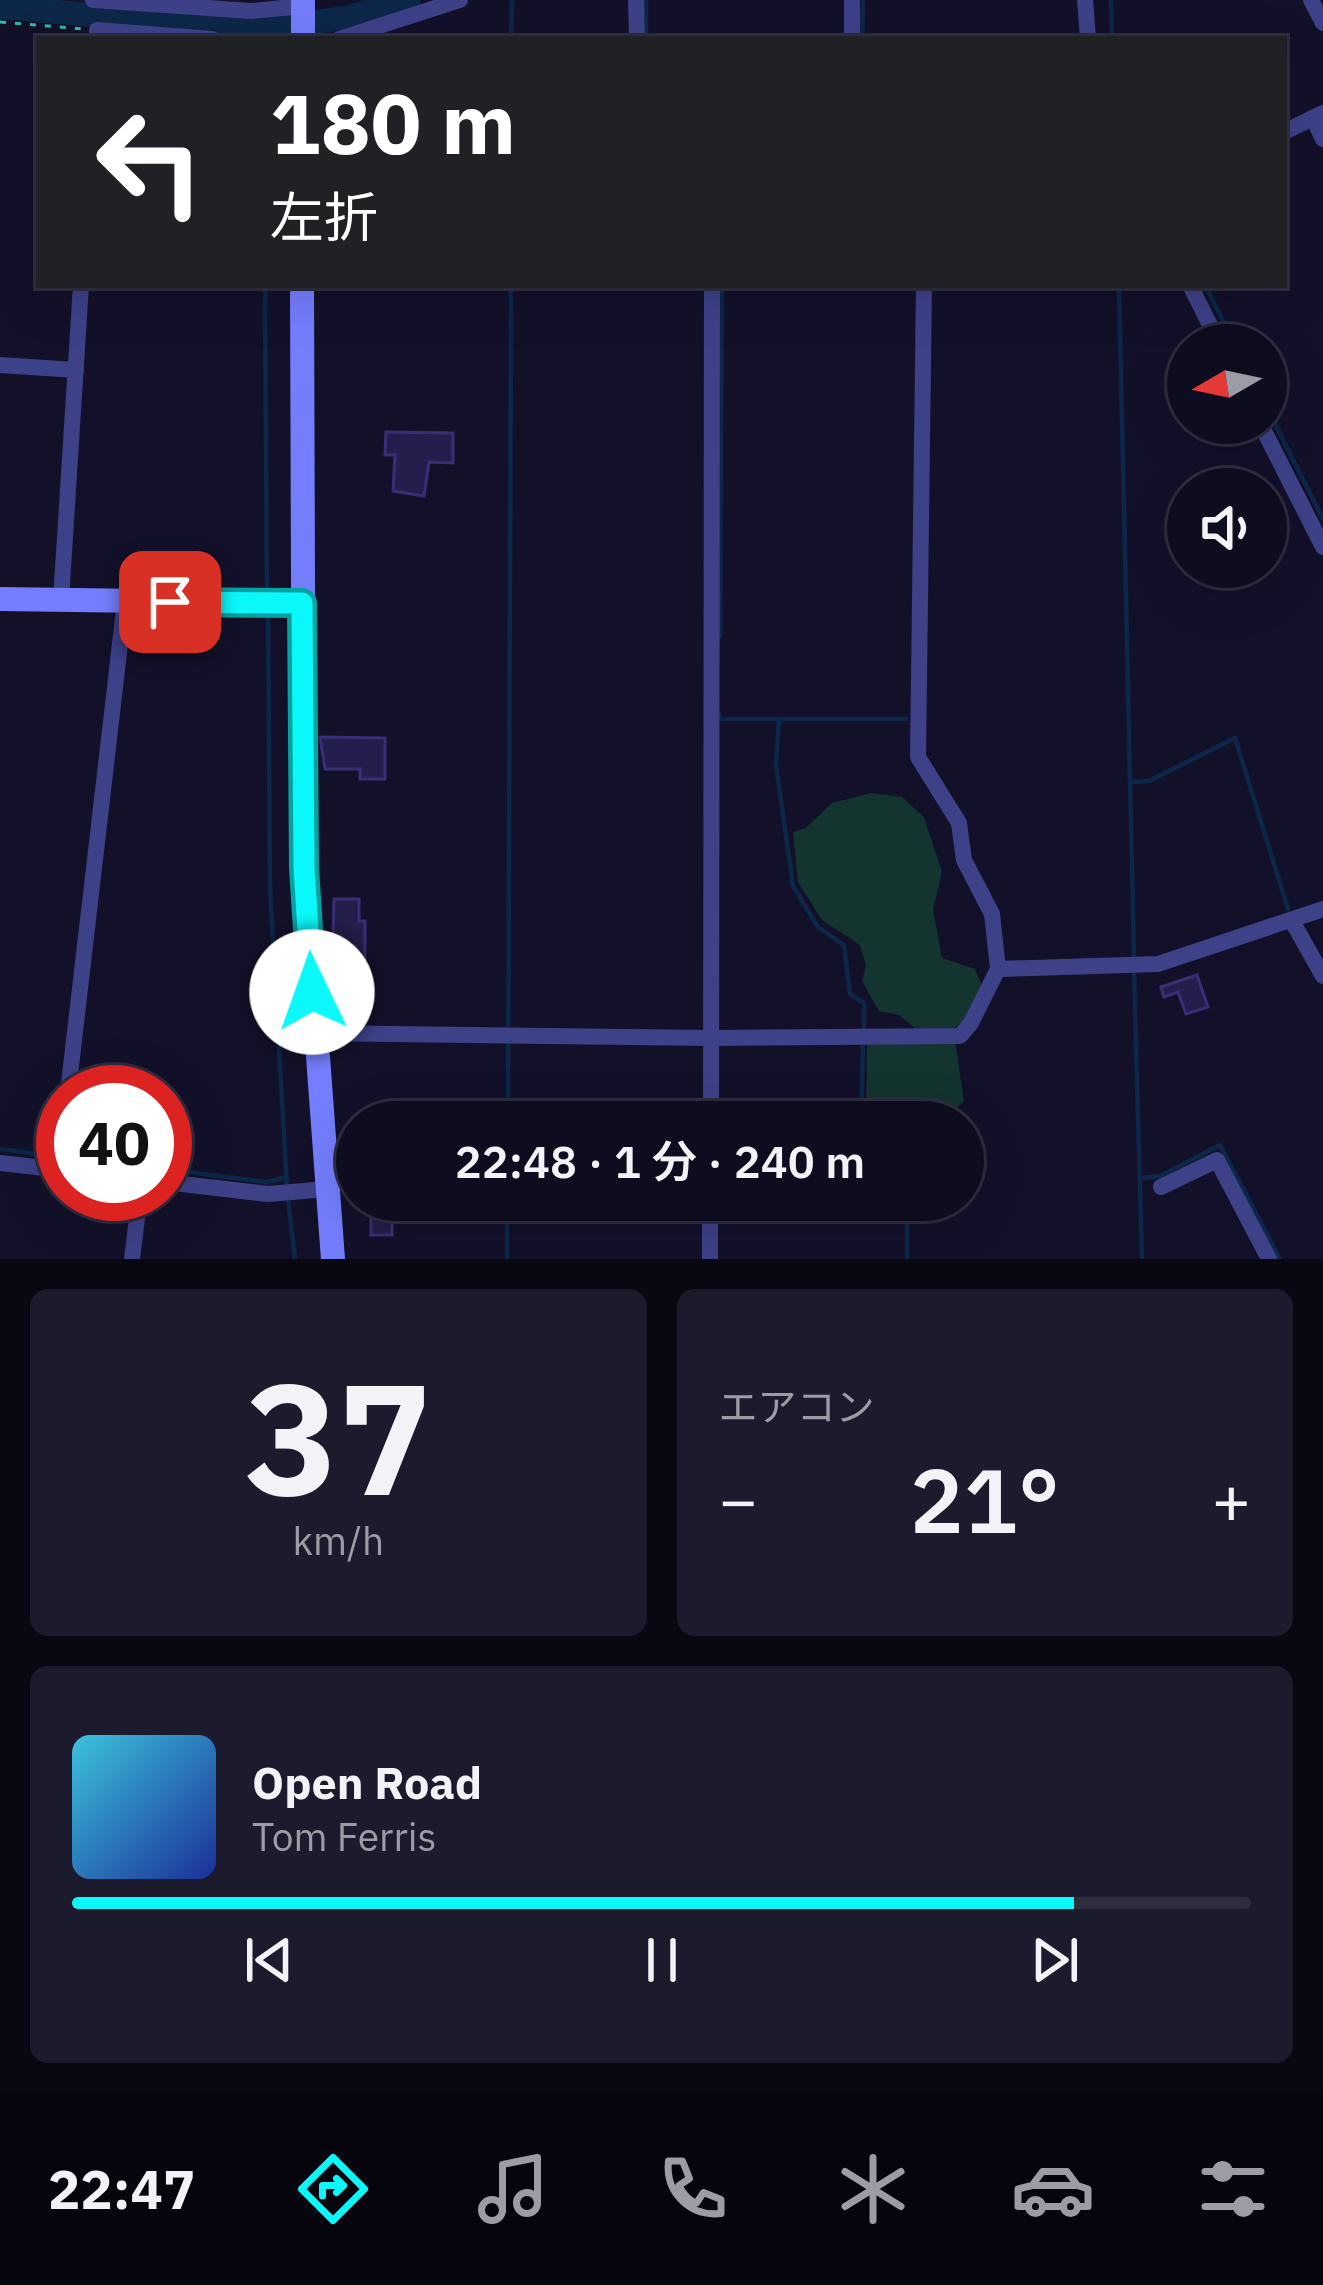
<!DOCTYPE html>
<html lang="ja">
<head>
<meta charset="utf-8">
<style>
  body { margin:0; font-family:"IBM Plex Sans","Noto Sans JP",sans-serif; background:#1c1b2d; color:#f1f3f6; height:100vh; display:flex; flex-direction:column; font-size:45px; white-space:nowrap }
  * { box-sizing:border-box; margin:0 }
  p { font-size:39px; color:#9b9ca5 }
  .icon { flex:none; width:66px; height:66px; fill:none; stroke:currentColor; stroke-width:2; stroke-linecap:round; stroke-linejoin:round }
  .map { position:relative; height:1259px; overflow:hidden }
  .details { display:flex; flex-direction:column; gap:30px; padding:30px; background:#080712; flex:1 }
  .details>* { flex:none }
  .guide { position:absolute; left:36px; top:36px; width:1251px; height:252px; border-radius:0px; box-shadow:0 12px 48px #0002,0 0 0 3px #2e2d3e; background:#202124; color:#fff; overflow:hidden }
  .needle { width:78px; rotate:261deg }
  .controls { position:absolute; left:1167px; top:324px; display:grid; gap:24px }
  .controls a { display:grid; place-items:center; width:120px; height:120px; border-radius:50%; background:#0e0d20; box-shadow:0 12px 48px #0002,0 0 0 3px #2e2d3e; font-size:60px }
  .speed { position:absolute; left:36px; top:1065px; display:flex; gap:24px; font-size:60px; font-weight:700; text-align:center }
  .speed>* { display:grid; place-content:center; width:156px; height:156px; border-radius:50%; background:#0e0d20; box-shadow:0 12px 48px #0002,0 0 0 3px #2e2d3e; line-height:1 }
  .speed .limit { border:18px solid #d22; background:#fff; color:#111 }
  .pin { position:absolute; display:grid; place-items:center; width:102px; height:102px; color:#fff; margin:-51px; border-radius:24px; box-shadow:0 6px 18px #0006 }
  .me { position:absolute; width:132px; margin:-66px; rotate:357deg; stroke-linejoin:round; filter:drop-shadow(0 0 9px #0008) }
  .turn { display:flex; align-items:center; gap:42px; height:252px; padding:0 36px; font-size:54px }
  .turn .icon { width:156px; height:156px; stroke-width:2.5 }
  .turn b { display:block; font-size:84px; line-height:102px }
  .big { font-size:90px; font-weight:600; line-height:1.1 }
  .details .card { flex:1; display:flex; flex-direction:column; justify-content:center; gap:18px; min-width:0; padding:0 42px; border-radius:18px; background:#1c1b2d }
  .details .dial { align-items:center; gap:0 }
  .dial b { font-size:156px; line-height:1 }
  .song { display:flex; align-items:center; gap:36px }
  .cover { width:144px; height:144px; border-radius:18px; background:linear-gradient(135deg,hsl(190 70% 55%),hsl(230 70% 35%)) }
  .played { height:12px; border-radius:6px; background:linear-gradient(90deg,#0bf8fa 85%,#2e2d3e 85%) }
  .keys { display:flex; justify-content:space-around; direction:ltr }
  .heat { display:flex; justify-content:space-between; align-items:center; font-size:66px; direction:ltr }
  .details .tiles { flex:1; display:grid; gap:30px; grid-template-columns:1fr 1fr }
  .card:last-child { grid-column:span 2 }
  .trip { position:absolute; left:336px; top:1101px; width:648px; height:120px; border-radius:60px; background:#0e0d20; box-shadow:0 12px 48px #0002,0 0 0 3px #2e2d3e; font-weight:600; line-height:120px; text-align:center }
  .menu { display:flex; height:192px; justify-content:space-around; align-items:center; background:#06050d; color:#9b9ca5 }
  .menu .icon { width:84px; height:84px }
  .menu .active { color:#0bf8fa }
  .menu b { font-size:54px; color:#f1f3f6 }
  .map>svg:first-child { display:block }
</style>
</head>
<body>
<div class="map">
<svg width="1323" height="1259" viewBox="0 0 1323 1259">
  <rect width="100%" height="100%" fill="#13112a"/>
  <g fill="#143430">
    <path d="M871 793 902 797 924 817 942 872 933 909 942 958 975 969 982 987 967 1017 953 1029 915 1028 899 1015 879 1011 862 981 866 966 860 945 822 920 798 882 793 832 806 828 832 803Z"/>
    <path d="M867 1042H955L964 1101 953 1111 952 1122H866Z"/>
  </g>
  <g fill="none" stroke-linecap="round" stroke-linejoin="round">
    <g stroke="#0c2748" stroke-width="4.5">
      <path d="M646 0V39"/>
      <path d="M1111 0 1112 39"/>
      <path d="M263 30V39"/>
      <path d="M511 39 512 0"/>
      <path d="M862 39 863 0"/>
      <path d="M265 285 267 594"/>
      <path d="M1119 285 1134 959"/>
      <path d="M1205 285 1235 345"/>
      <path d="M1266 406 1323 519"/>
      <path d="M268 612 270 889 287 1188"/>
      <path d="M720 636 722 285"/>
      <path d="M719 713V719H906"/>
      <path d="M779 720 776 765 793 886 818 927 844 945 850 994 864 1003V1032"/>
      <path d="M1130 782 1149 781 1235 738 1288 909"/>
      <path d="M1134 971 1142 1259"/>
      <path d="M508 1122 511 285"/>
      <path d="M861 1122 863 1044"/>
      <path d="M0 1149 54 1156"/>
      <path d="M165 1169 266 1182 284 1178"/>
      <path d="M1141 1178 1160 1176 1220 1145 1280 1259"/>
      <path d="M288 1199 295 1259"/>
      <path d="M507 1259V1200"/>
      <path d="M907 1259V1200"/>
    </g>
    <path stroke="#0c2748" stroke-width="24" d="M0 7 263 30 348 17 409 0"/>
  </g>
  <g fill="#231e4b" stroke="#383076" stroke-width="3">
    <path d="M386 432 453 433V463L429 462 424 496 393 491 395 455H385Z"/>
    <path d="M320 737 385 738V779H360V769H325Z"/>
    <path d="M334 899H359V921H365V959L327 960 326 935H333Z"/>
    <path d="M1197 975 1208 1007 1186 1014 1178 992 1164 997 1161 987Z"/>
    <rect x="371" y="1200" width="21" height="35"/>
  </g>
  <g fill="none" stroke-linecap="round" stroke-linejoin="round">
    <path stroke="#33baa6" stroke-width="3" stroke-dasharray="6 9" stroke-linecap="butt" d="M0 22 84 29"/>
    <g stroke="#3d4188" stroke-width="16">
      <path d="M93 0 251 11 303 6"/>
      <path d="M636 0 637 39"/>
      <path d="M1085 0 1088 39"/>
      <path d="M1311 0 1323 23"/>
      <path d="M97 39V30L212 39"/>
      <path d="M339 39 460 0"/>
      <path d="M852 39V0"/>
      <path d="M1313 118 1323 139"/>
      <path d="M1284 132 1323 113"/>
      <path d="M1190 285 1220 345"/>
      <path d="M0 365 76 370"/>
      <path d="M1260 423 1323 547"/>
      <path d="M61 600 81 285"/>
      <path d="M1292 921 1323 976"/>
      <path d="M998 969 1158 964 1323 909"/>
      <path d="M315 1033 711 1038 960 1036 971 1023 998 969 992 914 964 860 959 823 918 757 924 285"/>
      <path d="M68 1092 125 601"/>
      <path d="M711 1122 712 285"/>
      <path d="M0 1163 63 1170"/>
      <path d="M59 1170 63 1133"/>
      <path d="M165 1182 268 1194 327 1189"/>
      <path d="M1161 1187 1217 1160 1269 1259"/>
      <path d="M132 1259 140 1194"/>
      <path d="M710 1259V1200"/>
    </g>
    <g stroke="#747dfc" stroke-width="24">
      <path d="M303 39V0"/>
      <path d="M302 285 304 868 333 1259"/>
      <path d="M0 599 301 603"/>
    </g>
  </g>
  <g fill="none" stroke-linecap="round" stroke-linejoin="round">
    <defs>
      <path id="route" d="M170 602 302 603 304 868 312 992"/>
    </defs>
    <use href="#route" stroke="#07a1a2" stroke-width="30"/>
    <use href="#route" stroke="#0bf8fa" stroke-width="21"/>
  </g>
</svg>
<div class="controls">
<a><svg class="needle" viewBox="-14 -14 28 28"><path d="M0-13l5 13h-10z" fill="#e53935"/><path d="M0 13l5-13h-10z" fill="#9b9ca5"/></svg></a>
<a><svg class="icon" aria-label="sound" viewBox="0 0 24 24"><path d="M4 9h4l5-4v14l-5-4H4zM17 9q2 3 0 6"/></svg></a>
</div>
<div class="speed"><div class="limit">40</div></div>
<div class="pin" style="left:170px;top:602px;background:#d93025"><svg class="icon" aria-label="arrive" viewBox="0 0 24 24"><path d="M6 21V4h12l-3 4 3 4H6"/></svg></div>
<svg class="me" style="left:312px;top:992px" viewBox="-20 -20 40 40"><circle r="19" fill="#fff"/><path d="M0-13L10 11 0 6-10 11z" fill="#0bf8fa"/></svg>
<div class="trip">22:48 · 1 分 · 240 m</div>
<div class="guide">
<div class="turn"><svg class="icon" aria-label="left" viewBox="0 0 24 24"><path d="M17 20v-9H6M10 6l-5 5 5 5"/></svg><div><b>180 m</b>左折</div></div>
</div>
</div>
<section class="details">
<div class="tiles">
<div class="card dial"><b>37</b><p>km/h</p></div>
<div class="card"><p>エアコン</p>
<div class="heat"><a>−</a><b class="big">21°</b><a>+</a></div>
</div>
<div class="card">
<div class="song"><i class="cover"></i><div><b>Open Road</b><p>Tom Ferris</p></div></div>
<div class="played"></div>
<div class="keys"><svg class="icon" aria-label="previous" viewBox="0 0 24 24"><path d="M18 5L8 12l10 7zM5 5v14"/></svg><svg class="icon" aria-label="pause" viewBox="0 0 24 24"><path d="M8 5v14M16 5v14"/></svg><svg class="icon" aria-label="next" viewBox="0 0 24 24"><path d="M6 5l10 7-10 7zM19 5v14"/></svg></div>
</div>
</div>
</section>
<nav class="menu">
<b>22:47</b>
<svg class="icon active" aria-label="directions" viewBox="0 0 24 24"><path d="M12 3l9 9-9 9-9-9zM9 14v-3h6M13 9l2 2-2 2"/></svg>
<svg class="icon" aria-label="music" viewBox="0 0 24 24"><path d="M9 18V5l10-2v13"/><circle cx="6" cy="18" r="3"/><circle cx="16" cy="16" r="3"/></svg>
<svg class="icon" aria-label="phone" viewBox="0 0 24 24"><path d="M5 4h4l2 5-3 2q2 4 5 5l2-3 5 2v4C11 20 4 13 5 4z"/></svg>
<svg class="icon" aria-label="climate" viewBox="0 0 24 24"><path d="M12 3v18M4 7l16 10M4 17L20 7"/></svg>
<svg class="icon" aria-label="car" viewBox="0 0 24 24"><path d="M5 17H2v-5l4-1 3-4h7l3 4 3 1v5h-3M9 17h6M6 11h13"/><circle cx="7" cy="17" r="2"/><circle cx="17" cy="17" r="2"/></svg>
<svg class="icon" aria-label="filters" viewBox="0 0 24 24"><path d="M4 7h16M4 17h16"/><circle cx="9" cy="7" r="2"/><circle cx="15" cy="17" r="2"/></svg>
</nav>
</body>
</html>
